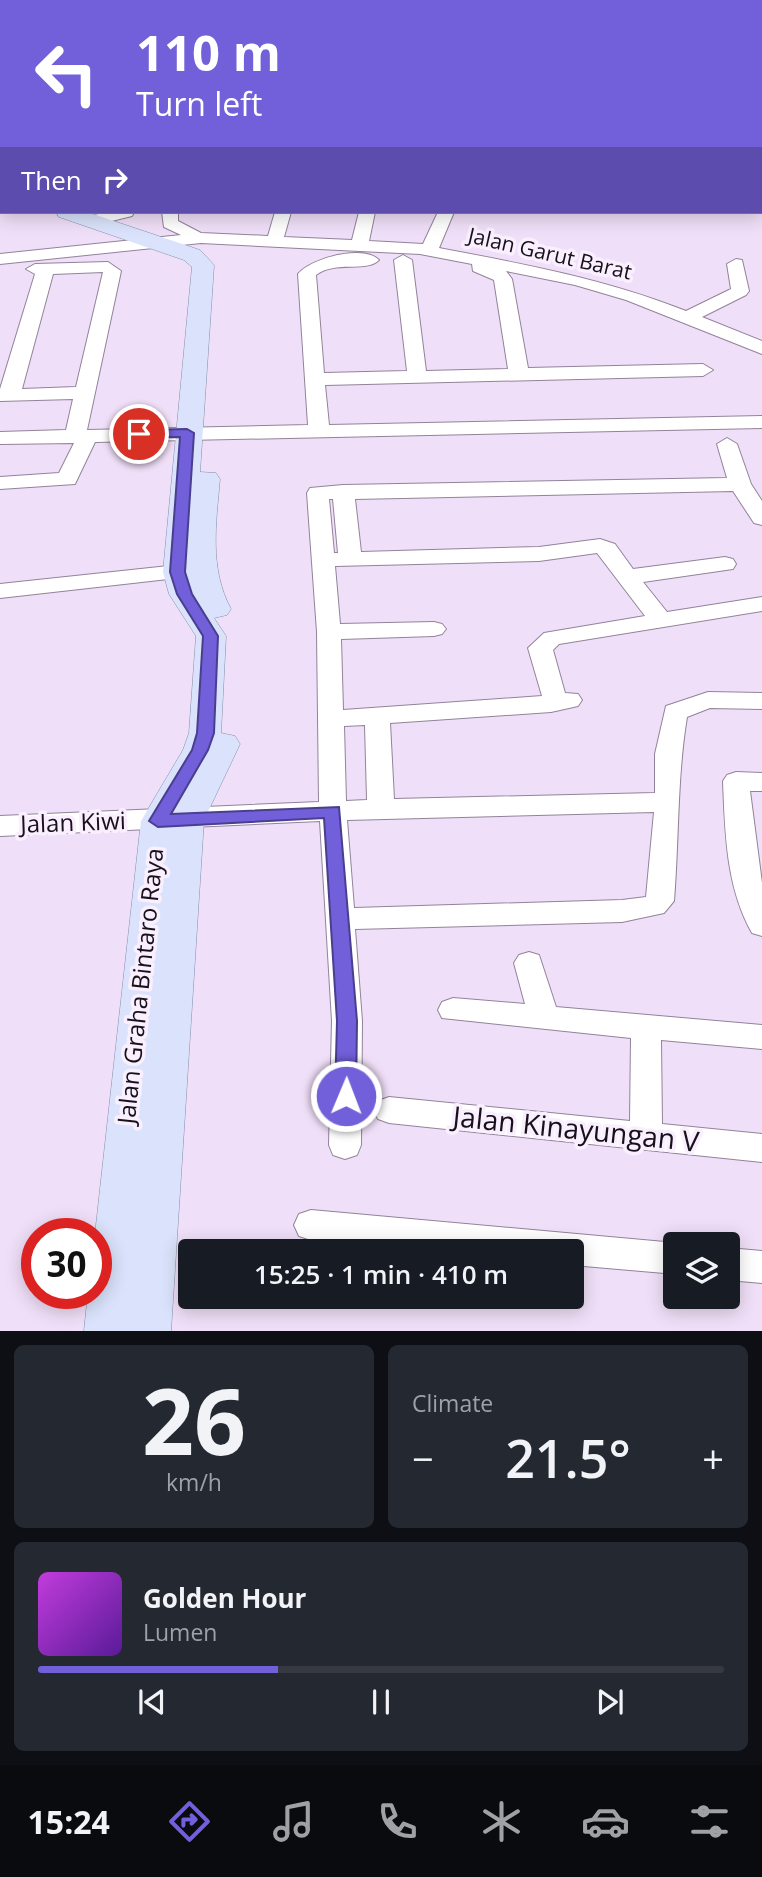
<!DOCTYPE html>
<html lang="en">
<head>
<meta charset="utf-8">
<style>
  body { margin:0; font-family:"Open Sans",sans-serif; background:#242831; color:#f1f3f6; height:100vh; display:flex; flex-direction:column; font-size:26px; white-space:nowrap }
  * { box-sizing:border-box; margin:0 }
  p { font-size:23px; color:#9ea1a6 }
  .icon { flex:none; width:38px; height:38px; fill:none; stroke:currentColor; stroke-width:2; stroke-linecap:round; stroke-linejoin:round }
  .map { position:relative; height:1331px; overflow:hidden }
  .side { display:flex; flex-direction:column; gap:14px; padding:14px; background:#0d0f14; flex:1 }
  .side>* { flex:none }
  .banner { position:absolute; left:0px; top:0px; width:763px; height:214px; box-shadow:0 4px 18px #0003; background:#725fda; color:#fff; overflow:hidden }
  .controls { position:absolute; left:663px; top:1232px; display:grid; gap:14px }
  .controls a { display:grid; place-items:center; width:77px; height:77px; border-radius:7px; background:#171b24; box-shadow:0 4px 18px #0003; font-size:35px }
  .speed { position:absolute; left:21px; top:1218px; display:flex; gap:14px; font-size:35px; font-weight:700; text-align:center }
  .speed>* { display:grid; place-content:center; width:91px; height:91px; border-radius:50%; background:#171b24; box-shadow:0 4px 18px #0003; line-height:1 }
  .speed .limit { border:10px solid #d22; background:#fff; color:#111 }
  .pin { position:absolute; display:grid; place-items:center; width:60px; height:60px; color:#fff; margin:-30px; border:4px solid #fff; border-radius:50%; box-shadow:0 2px 7px #0007 }
  .me { position:absolute; width:77px; margin:-38px; rotate:1deg; stroke-linejoin:round; filter:drop-shadow(0 0 5px #0008) }
  .turn { display:flex; align-items:center; gap:24px; height:147px; padding:0 21px; font-size:32px }
  .turn .icon { width:91px; height:91px; stroke-width:2.5 }
  .turn b { display:block; font-size:49px; line-height:60px }
  .then { display:flex; align-items:center; height:66px; padding:0 21px; background:#0003; gap:14px; font-size:26px }
  .big { font-size:52px; font-weight:600; line-height:1.1 }
  .side .card { flex:1; display:flex; flex-direction:column; justify-content:center; gap:10px; min-width:0; padding:0 24px; border-radius:10px; background:#242831 }
  .side .dial { align-items:center; gap:0 }
  .dial b { font-size:91px; line-height:1 }
  .song { display:flex; align-items:center; gap:21px }
  .cover { width:84px; height:84px; border-radius:10px; background:linear-gradient(135deg,hsl(290 70% 55%),hsl(270 70% 35%)) }
  .played { height:7px; border-radius:4px; background:linear-gradient(90deg,#725fda 35%,#363941 35%) }
  .keys { display:flex; justify-content:space-around; direction:ltr }
  .heat { display:flex; justify-content:space-between; align-items:center; font-size:38px; direction:ltr }
  .side .tiles { flex:1; display:grid; gap:14px; grid-template-columns:1fr 1fr }
  .card:last-child { grid-column:span 2 }
  .trip { position:absolute; left:178px; top:1239px; width:406px; height:70px; border-radius:7px; background:#171b24; box-shadow:0 4px 18px #0003; font-weight:600; line-height:70px; text-align:center }
  .tab-bar { display:flex; height:112px; justify-content:space-around; align-items:center; background:#090b0e; color:#9ea1a6 }
  .tab-bar .icon { width:49px; height:49px }
  .tab-bar .on { color:#725fda }
  .tab-bar b { font-size:32px; color:#f1f3f6 }
  .map>svg:first-child { display:block }
</style>
</head>
<body>
<div class="map">
<svg width="762" height="1331" viewBox="0 0 762 1331">
  <rect width="100%" height="100%" fill="#f0dff8"/>
  <g fill="none" stroke-linecap="round" stroke-linejoin="round">
    <defs>
      <g id="minor">
        <rect x="8" y="0" width="14" height="2"/>
        <path d="M28 0H60L61 2H30Z"/>
        <path d="M68 0H82L67 2Z"/>
        <rect x="384" y="0" width="14" height="2"/>
        <rect x="761" y="47" width="1" height="8"/>
        <path d="M107 212H134L132 216 91 226 83 221 85 217Z"/>
        <path d="M162 212H178V221L201 233 268 236 275 212H291L284 237 352 240 359 212H375L369 241 423 244 438 212H454L439 248C524 264 605 279 686 311L731 289 727 264 736 259 742 260 749 291 746 295 702 317 762 341V354L626 300 575 285 506 271 512 279 528 368 703 364 713 370 703 376 325 385 329 425 762 416V428L95 442 75 484 0 489V477L59 473 74 443 0 444V432L66 430 73 399 0 401V389L35 274 26 269 35 264 108 262 121 271 87 430 308 425 298 274C311 258 364 244 379 260 366 273 336 260 316 275L324 373 407 371 394 260 403 255 412 260 426 371 508 369 494 280 473 271 472 264 420 254 201 243 0 264V254L181 235 164 227ZM103 272 76 387 22 389 53 274Z"/>
        <path d="M727 438 737 444 751 484 762 501V525L754 523 733 491 355 499 361 552 539 547 600 539 615 544 633 569 725 557 733 559 736 564 733 569 643 582 667 612 762 597V611L559 644 553 650 565 693 578 694 582 700 578 706 551 712 390 723 394 799 655 793V754L666 706 708 692 762 693V709L710 708 687 717C677 777 679 840 674 901L664 913 622 922 355 929 362 1021 361 1145 357 1155 345 1159 333 1155 329 1145 332 1021 320 821 0 836V816L319 802 317 632 307 493 310 488 343 485 727 478 717 444ZM329 499H333L338 553H334ZM597 553 645 616 544 633 528 648 542 696 343 710 341 639 434 636 442 634 446 629 442 624 434 622 340 624 335 566 539 561ZM365 725 367 800 346 801 344 726ZM654 812 646 897 622 900 354 908 347 820Z"/>
        <path d="M178 565 186 567 189 572 186 577 0 598V584Z"/>
        <path d="M736 772 762 773V791H750L762 883V936L752 933C726 887 725 832 723 781L727 775Z"/>
        <path d="M529 952 539 955 556 1007 762 1025V1049L661 1040 662 1124 762 1134V1162L389 1123 378 1119 373 1110 378 1101 389 1097 630 1121 631 1038 442 1018 438 1010 442 1002 453 998 525 1004 514 963 519 955Z"/>
        <path d="M311 1210 676 1243V1274L572 1265V1251H430L311 1240 299 1236 294 1225 299 1214Z"/>
        <path d="M728 1248 762 1251V1283L728 1280Z"/>
      </g>
      <g id="major">
        <rect x="0" y="180" width="2" height="13"/>
        <path d="M56 212H87L200 250 214 265 200 472 216 473 220 479C216 524 209 568 231 609L227 615 214 618 226 636 221 733 235 736 240 744 204 820 171 1331H84L88 1293H96L95 1234 141 821 183 750 189 733 196 636 169 594 163 572 192 267 184 260 59 217Z"/>
      </g>
    </defs>
    <use href="#minor" stroke="#928399" stroke-width="2"/>
    <use href="#major" stroke="#868daa" stroke-width="1"/>
    <use href="#minor" fill="#fff" fill-rule="evenodd"/>
    <use href="#major" fill="#dae3fb" fill-rule="evenodd"/>
  </g>
  <path fill="#725fda" stroke="#4a3e8e" stroke-width="2" d="M187 429 194 433 185 572 192 594 218 636 214 733 208 750 171 814 339 807 357 1021 356 1096 353 1102 346 1104 338 1102 335 1096 337 1021 324 818 158 827 149 821 192 750 197 733 203 636 177 594 170 572 180 437 139 438 132 434 139 430Z"/>
  <g text-anchor="middle" stroke-width="7" stroke-linejoin="round" paint-order="stroke">
    <g font-size="21" fill="#171119" stroke="#f9effe">
      <text transform="translate(550 254) rotate(13)" y="7">Jalan Garut Barat</text>
    </g>
    <g font-size="24" fill="#171119" stroke="#f9effe">
      <text transform="translate(73 823) rotate(-2)" y="8">Jalan Kiwi</text>
      <text transform="translate(141 986) rotate(-84)" y="8">Jalan Graha Bintaro Raya</text>
    </g>
    <g font-size="28" fill="#171119" stroke="#f9effe">
      <text transform="translate(576 1129) rotate(6)" y="10">Jalan Kinayungan V</text>
    </g>
  </g>
</svg>
<div class="controls">
<a><svg class="icon" aria-label="layers" viewBox="0 0 24 24"><path d="M12 4l9 5-9 5-9-5zM3 14l9 5 9-5"/></svg></a>
</div>
<div class="speed"><div class="limit">30</div></div>
<div class="pin" style="left:139px;top:434px;background:#d93025"><svg class="icon" aria-label="arrive" viewBox="0 0 24 24"><path d="M6 21V4h12l-3 4 3 4H6"/></svg></div>
<svg class="me" style="left:346px;top:1096px" viewBox="-20 -20 40 40"><circle r="17" fill="#725fda" stroke="#fff" stroke-width="3"/><path d="M0-11L8 9 0 5-8 9z" fill="#fff"/></svg>
<div class="trip">15:25 · 1 min · 410 m</div>
<div class="banner">
<div class="turn"><svg class="icon" aria-label="left" viewBox="0 0 24 24"><path d="M17 20v-9H6M10 6l-5 5 5 5"/></svg><div><b>110 m</b>Turn left</div></div>
<div class="then">Then<svg class="icon" aria-label="right" viewBox="0 0 24 24"><path d="M7 20v-9h11M14 6l5 5-5 5"/></svg></div>
</div>
</div>
<section class="side">
<div class="tiles">
<div class="card dial"><b>26</b><p>km/h</p></div>
<div class="card"><p>Climate</p>
<div class="heat"><a>−</a><b class="big">21.5°</b><a>+</a></div>
</div>
<div class="card">
<div class="song"><i class="cover"></i><div><b>Golden Hour</b><p>Lumen</p></div></div>
<div class="played"></div>
<div class="keys"><svg class="icon" aria-label="previous" viewBox="0 0 24 24"><path d="M18 5L8 12l10 7zM5 5v14"/></svg><svg class="icon" aria-label="pause" viewBox="0 0 24 24"><path d="M8 5v14M16 5v14"/></svg><svg class="icon" aria-label="next" viewBox="0 0 24 24"><path d="M6 5l10 7-10 7zM19 5v14"/></svg></div>
</div>
</div>
</section>
<nav class="tab-bar">
<b>15:24</b>
<svg class="icon on" aria-label="directions" viewBox="0 0 24 24"><path d="M12 3l9 9-9 9-9-9zM9 14v-3h6M13 9l2 2-2 2"/></svg>
<svg class="icon" aria-label="music" viewBox="0 0 24 24"><path d="M9 18V5l10-2v13"/><circle cx="6" cy="18" r="3"/><circle cx="16" cy="16" r="3"/></svg>
<svg class="icon" aria-label="phone" viewBox="0 0 24 24"><path d="M5 4h4l2 5-3 2q2 4 5 5l2-3 5 2v4C11 20 4 13 5 4z"/></svg>
<svg class="icon" aria-label="climate" viewBox="0 0 24 24"><path d="M12 3v18M4 7l16 10M4 17L20 7"/></svg>
<svg class="icon" aria-label="car" viewBox="0 0 24 24"><path d="M5 17H2v-5l4-1 3-4h7l3 4 3 1v5h-3M9 17h6M6 11h13"/><circle cx="7" cy="17" r="2"/><circle cx="17" cy="17" r="2"/></svg>
<svg class="icon" aria-label="filters" viewBox="0 0 24 24"><path d="M4 7h16M4 17h16"/><circle cx="9" cy="7" r="2"/><circle cx="15" cy="17" r="2"/></svg>
</nav>
</body>
</html>
